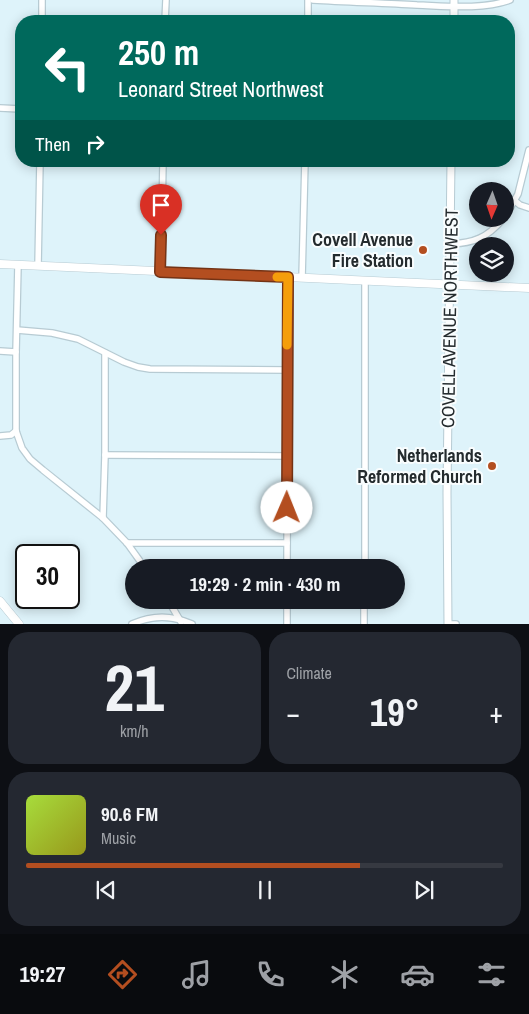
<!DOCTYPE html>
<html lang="en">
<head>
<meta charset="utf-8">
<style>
  body { margin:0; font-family:"Archivo Narrow",sans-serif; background:#242831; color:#f1f3f6; height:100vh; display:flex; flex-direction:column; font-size:19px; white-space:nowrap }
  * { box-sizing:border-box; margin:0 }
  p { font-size:16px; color:#9ea1a6 }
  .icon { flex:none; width:28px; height:28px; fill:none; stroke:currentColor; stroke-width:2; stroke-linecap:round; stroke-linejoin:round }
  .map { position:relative; height:624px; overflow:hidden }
  .panel { display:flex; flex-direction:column; gap:8px; padding:8px; background:#0d0f14; flex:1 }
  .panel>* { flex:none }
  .hud { position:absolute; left:15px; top:15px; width:500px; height:152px; border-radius:20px; box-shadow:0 2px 12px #0003; background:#00695c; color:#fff; overflow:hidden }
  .needle { width:32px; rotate:182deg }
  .buttons { position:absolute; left:469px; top:182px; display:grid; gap:10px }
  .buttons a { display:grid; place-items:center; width:45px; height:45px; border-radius:50%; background:#171b24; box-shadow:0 2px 12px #0003; font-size:25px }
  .speed { position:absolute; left:15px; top:544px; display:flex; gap:10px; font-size:25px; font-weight:700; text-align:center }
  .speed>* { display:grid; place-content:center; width:65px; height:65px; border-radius:50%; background:#171b24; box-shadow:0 2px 12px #0003; line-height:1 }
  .speed .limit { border:2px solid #111; border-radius:8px; background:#fff; color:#111 }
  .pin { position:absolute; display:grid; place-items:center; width:42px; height:42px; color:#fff; margin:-51px -21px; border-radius:50% 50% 50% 0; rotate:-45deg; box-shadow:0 0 5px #0007 }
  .pin .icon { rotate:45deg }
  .me { position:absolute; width:55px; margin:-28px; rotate:1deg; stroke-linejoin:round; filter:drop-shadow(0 0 4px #0008) }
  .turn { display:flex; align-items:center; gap:18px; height:105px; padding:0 20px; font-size:22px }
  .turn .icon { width:65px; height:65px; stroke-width:2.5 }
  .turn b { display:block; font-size:35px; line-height:42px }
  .then { display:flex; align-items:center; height:48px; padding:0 20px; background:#0003; gap:10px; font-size:19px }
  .big { font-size:38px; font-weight:700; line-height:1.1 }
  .panel .widget { flex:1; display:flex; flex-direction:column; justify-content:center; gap:8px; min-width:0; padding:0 18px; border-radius:20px; background:#242831 }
  .panel .dial { align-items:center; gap:0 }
  .dial b { font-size:65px; line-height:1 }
  .song { display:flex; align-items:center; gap:15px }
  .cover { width:60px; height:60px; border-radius:8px; background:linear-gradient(135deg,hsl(80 70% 55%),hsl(60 70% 35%)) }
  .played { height:5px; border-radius:2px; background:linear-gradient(90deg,#b34e20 70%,#363941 70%) }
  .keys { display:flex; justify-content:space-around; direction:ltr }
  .heat { display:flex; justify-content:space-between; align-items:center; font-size:28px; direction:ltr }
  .panel .tiles { flex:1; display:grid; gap:8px; grid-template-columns:1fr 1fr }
  .widget:last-child { grid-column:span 2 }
  .trip { position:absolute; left:125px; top:559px; width:280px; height:50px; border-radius:25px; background:#171b24; box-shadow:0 2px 12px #0003; font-weight:700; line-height:50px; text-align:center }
  .menu { display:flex; height:80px; justify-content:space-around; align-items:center; background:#090b0e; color:#9ea1a6 }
  .menu .icon { width:35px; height:35px }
  .menu .on { color:#b34e20 }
  .menu b { font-size:22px; color:#f1f3f6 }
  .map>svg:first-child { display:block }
</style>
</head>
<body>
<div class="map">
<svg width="529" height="624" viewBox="0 0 529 624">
  <rect width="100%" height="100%" fill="#def3fa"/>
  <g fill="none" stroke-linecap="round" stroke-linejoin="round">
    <defs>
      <g id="minor">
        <path d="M313 0C347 2 382 3 417 5 446 6 482 10 510 0"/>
        <path d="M42 21V0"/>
        <path d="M165 21 166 0"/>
        <path d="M308 21V0"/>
        <path d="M0 108 21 109"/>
        <path d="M515 201 520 205 529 208"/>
        <path d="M505 217 518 194 529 150"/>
        <path d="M450 244C474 243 487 238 503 219"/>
        <path d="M18 265 16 352V431L22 448 30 459 43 470 103 518 127 543 145 568"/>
        <path d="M38 266 40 161"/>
        <path d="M161 272 163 161"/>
        <path d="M302 278 305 161"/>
        <path d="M17 330 52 333 78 339 124 362 138 367 150 369 287 370"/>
        <path d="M0 351 16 352"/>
        <path d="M0 436 11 435 16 431"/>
        <path d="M105 455 288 456"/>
        <path d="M103 518 105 455V353"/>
        <path d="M127 543H287"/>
        <path d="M287 568 288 277"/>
        <path d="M365 568V281"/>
        <path d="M168 600 181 622"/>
        <path d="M287 600V624"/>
        <path d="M132 624C153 615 171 615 192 624"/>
        <path d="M364 624V600"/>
        <path d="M448 624H456"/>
      </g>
      <g id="tertiary">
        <path d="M454 21V0"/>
        <path d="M448 624 447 493 451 161"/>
      </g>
      <g id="secondary">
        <path d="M0 264 529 288"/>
        <path d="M0 601 19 624"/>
      </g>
    </defs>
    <use href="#minor" stroke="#b7cbd3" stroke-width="8"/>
    <use href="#tertiary" stroke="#b7cbd3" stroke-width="9"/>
    <use href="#secondary" stroke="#b7cbd3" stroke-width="9"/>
    <use href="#minor" stroke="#fff" stroke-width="5.5"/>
    <use href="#tertiary" stroke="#fff" stroke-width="7"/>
    <use href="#secondary" stroke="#fff" stroke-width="8"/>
  </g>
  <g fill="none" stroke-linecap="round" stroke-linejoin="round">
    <defs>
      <path id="route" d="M161 235 160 272 288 277 287 508"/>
    </defs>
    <use href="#route" stroke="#743315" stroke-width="12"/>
    <use href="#route" stroke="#b34e20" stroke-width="9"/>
    <path stroke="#f59e0b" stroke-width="9" d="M277 277H288L287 345"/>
  </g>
  <g fill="#b34e20" stroke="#f9fdfe" stroke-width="2">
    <circle cx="423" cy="250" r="5"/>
    <circle cx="492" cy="466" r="5"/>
  </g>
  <g text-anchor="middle" stroke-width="4" stroke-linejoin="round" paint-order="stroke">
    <g font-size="18" font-weight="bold" fill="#242b2e" stroke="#f9fdfe" text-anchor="end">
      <text x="413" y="246">Covell Avenue<tspan x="413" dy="21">Fire Station</tspan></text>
      <text x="482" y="462">Netherlands<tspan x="482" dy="21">Reformed Church</tspan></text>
    </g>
    <g font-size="18" fill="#242b2e" stroke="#f9fdfe">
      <text transform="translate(450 318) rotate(-89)" y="6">COVELL AVENUE NORTHWEST</text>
    </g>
  </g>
</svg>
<div class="buttons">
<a><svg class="needle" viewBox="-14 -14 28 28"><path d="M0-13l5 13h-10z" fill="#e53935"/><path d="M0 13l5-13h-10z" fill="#9ea1a6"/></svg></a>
<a><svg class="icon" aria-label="layers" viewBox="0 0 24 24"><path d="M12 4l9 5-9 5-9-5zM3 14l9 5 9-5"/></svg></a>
</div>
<div class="speed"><div class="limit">30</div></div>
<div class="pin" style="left:161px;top:235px;background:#d93025"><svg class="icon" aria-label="arrive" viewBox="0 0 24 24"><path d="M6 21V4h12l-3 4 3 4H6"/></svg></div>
<svg class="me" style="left:287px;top:508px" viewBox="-20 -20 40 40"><circle r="19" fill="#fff"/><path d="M0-13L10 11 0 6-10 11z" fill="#b34e20"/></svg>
<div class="trip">19:29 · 2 min · 430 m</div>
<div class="hud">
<div class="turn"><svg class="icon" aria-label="left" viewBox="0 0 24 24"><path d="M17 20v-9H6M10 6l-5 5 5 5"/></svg><div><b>250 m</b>Leonard Street Northwest</div></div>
<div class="then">Then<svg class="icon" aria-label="right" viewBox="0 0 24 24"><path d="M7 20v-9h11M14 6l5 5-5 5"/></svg></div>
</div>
</div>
<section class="panel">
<div class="tiles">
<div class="widget dial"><b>21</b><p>km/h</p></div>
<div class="widget"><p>Climate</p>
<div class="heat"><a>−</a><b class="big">19°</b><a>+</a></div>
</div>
<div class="widget">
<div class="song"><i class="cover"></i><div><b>90.6 FM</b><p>Music</p></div></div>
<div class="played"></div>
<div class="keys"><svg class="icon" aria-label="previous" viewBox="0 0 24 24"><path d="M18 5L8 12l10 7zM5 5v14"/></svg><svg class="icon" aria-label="pause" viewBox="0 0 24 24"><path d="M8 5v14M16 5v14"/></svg><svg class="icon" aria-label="next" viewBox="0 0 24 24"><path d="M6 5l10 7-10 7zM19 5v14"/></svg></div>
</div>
</div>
</section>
<nav class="menu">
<b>19:27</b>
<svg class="icon on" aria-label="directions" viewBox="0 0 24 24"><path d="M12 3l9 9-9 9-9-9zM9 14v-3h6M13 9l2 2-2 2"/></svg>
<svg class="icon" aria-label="music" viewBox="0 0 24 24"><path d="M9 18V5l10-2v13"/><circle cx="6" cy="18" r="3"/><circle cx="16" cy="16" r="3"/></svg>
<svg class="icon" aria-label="phone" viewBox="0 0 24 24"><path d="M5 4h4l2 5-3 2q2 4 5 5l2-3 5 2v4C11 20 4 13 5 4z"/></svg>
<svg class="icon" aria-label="climate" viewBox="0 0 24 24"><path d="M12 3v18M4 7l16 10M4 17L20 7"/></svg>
<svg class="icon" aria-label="car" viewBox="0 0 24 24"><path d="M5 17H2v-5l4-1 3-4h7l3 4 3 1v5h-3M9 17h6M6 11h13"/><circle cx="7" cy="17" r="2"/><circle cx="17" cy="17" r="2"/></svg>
<svg class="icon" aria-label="filters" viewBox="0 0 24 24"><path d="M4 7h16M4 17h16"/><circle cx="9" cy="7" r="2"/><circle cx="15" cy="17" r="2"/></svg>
</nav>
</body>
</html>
